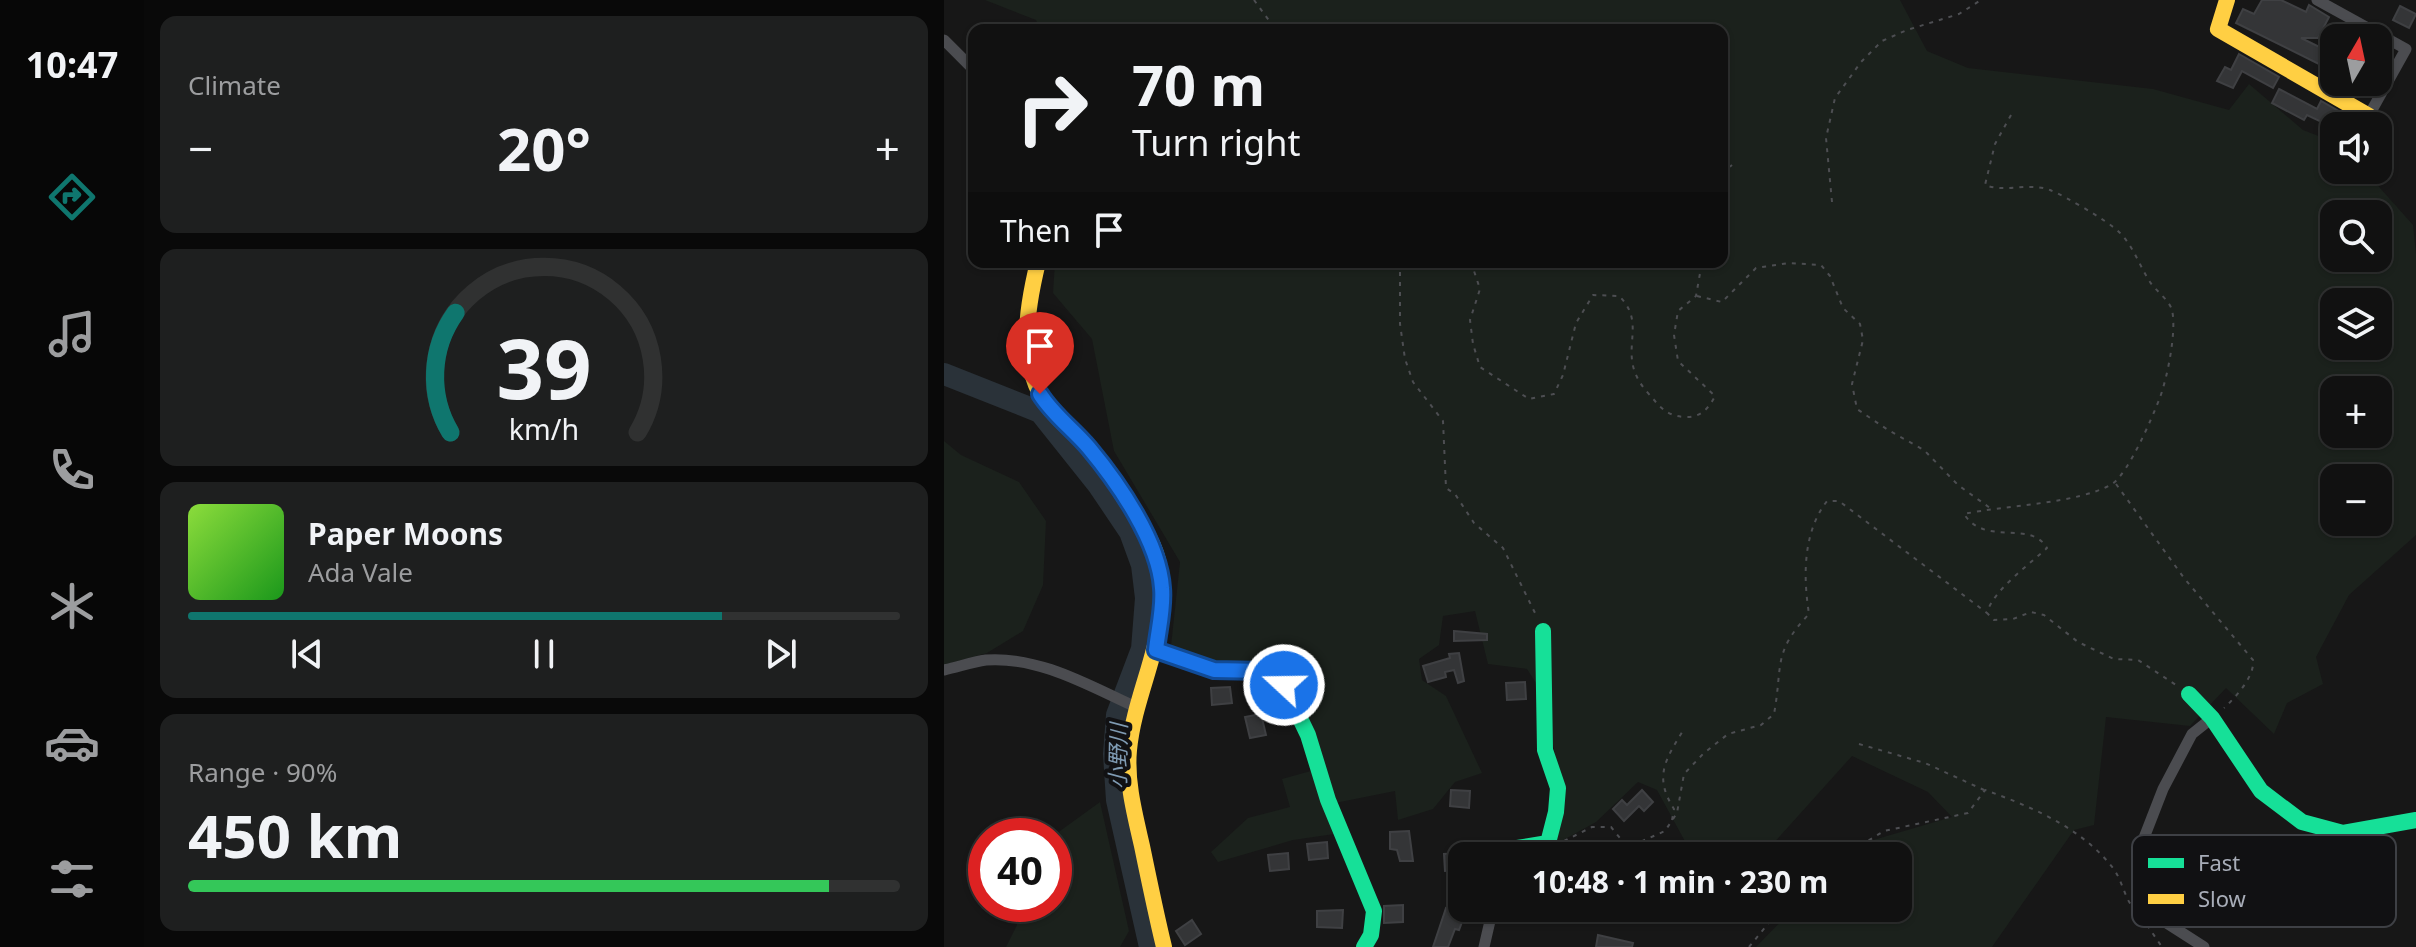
<!DOCTYPE html>
<html lang="en">
<head>
<meta charset="utf-8">
<style>
  body { margin:0; font-family:"Noto Sans","Noto Sans JP",sans-serif; background:#1e1f1f; color:#f1f3f6; height:100vh; display:flex; flex-direction:column; font-size:30px; white-space:nowrap }
  * { box-sizing:border-box; margin:0 }
  p { font-size:26px; color:#9c9d9f }
  .icon { flex:none; width:44px; height:44px; fill:none; stroke:currentColor; stroke-width:2; stroke-linecap:round; stroke-linejoin:round }
  .map { position:relative; flex:1; overflow:hidden }
  .sheet { display:flex; flex-direction:column; gap:16px; padding:16px; background:#090909; width:800px }
  .sheet>* { flex:none }
  .guide { position:absolute; left:24px; top:24px; width:760px; height:244px; border-radius:16px; box-shadow:0 2px 6px #0004,0 0 0 2px #303131; background:#111; color:#f1f3f6; overflow:hidden }
  .needle { width:52px; rotate:9deg }
  .buttons { position:absolute; left:1376px; top:24px; display:grid; gap:16px }
  .buttons a { display:grid; place-items:center; width:72px; height:72px; border-radius:16px; background:#111; box-shadow:0 2px 6px #0004,0 0 0 2px #303131; font-size:40px }
  .speed { position:absolute; left:24px; top:818px; display:flex; gap:16px; font-size:40px; font-weight:700; text-align:center }
  .speed>* { display:grid; place-content:center; width:104px; height:104px; border-radius:50%; background:#111; box-shadow:0 2px 6px #0004,0 0 0 2px #303131; line-height:1 }
  .speed .limit { border:12px solid #d22; background:#fff; color:#111 }
  .pin { position:absolute; display:grid; place-items:center; width:68px; height:68px; color:#fff; margin:-82px -34px; border-radius:50% 50% 50% 0; rotate:-45deg; box-shadow:0 0 8px #0007 }
  .pin .icon { rotate:45deg }
  .me { position:absolute; width:88px; margin:-44px; rotate:291deg; stroke-linejoin:round; filter:drop-shadow(0 0 6px #0008) }
  .turn { display:flex; align-items:center; gap:28px; height:168px; padding:0 32px; font-size:36px }
  .turn .icon { width:104px; height:104px; stroke-width:2.5 }
  .turn b { display:block; font-size:56px; line-height:68px }
  .then { display:flex; align-items:center; height:76px; padding:0 32px; background:#0003; gap:16px; font-size:30px }
  .big { font-size:60px; font-weight:700; line-height:1.1 }
  .sheet .card { flex:1; display:flex; flex-direction:column; justify-content:center; gap:12px; min-width:0; padding:0 28px; border-radius:16px; background:#1e1f1f }
  .sheet .dial { align-items:center; gap:0 }
  .dial svg { height:208px; overflow:visible; fill:none; stroke:#303131; stroke-width:7; stroke-linecap:round; text-anchor:middle }
  .dial text { fill:#f1f3f6; stroke:none }
  .song { display:flex; align-items:center; gap:24px }
  .cover { width:96px; height:96px; border-radius:12px; background:linear-gradient(135deg,hsl(90 70% 55%),hsl(120 70% 35%)) }
  .played { height:8px; border-radius:4px; background:linear-gradient(90deg,#0f766e 75%,#303131 75%) }
  .keys { display:flex; justify-content:space-around; direction:ltr }
  .heat { display:flex; justify-content:space-between; align-items:center; font-size:44px; direction:ltr }
  .charge { height:12px; border-radius:6px; background:linear-gradient(90deg,#34c759 90%,#303131 0) }
  .trip { position:absolute; left:504px; top:842px; width:464px; height:80px; border-radius:16px; background:#111; box-shadow:0 2px 6px #0004,0 0 0 2px #303131; font-weight:700; line-height:80px; text-align:center }
  main { display:flex; flex:1; min-height:0 }
  .menu { display:flex; flex-direction:column; width:144px; justify-content:space-around; align-items:center; background:#070707; color:#9c9d9f }
  .menu .icon { width:56px; height:56px }
  .menu .active { color:#0f766e }
  .menu b { font-size:36px; color:#f1f3f6 }
  .map>svg:first-child { display:block }
</style>
</head>
<body>
<main>
<nav class="menu">
<b>10:47</b>
<svg class="icon active" aria-label="directions" viewBox="0 0 24 24"><path d="M12 3l9 9-9 9-9-9zM9 14v-3h6M13 9l2 2-2 2"/></svg>
<svg class="icon" aria-label="music" viewBox="0 0 24 24"><path d="M9 18V5l10-2v13"/><circle cx="6" cy="18" r="3"/><circle cx="16" cy="16" r="3"/></svg>
<svg class="icon" aria-label="phone" viewBox="0 0 24 24"><path d="M5 4h4l2 5-3 2q2 4 5 5l2-3 5 2v4C11 20 4 13 5 4z"/></svg>
<svg class="icon" aria-label="climate" viewBox="0 0 24 24"><path d="M12 3v18M4 7l16 10M4 17L20 7"/></svg>
<svg class="icon" aria-label="car" viewBox="0 0 24 24"><path d="M5 17H2v-5l4-1 3-4h7l3 4 3 1v5h-3M9 17h6M6 11h13"/><circle cx="7" cy="17" r="2"/><circle cx="17" cy="17" r="2"/></svg>
<svg class="icon" aria-label="filters" viewBox="0 0 24 24"><path d="M4 7h16M4 17h16"/><circle cx="9" cy="7" r="2"/><circle cx="15" cy="17" r="2"/></svg>
</nav>
<section class="sheet">
<div class="card"><p>Climate</p>
<div class="heat"><a>−</a><b class="big">20°</b><a>+</a></div>
</div>
<div class="card dial"><svg viewBox="0 0 100 80">
<path d="M14 69A42 42 0 1 1 86 69"/>
<path d="M14 69A42 42 0 0 1 16 23" stroke="#0f766e"/>
<text x="50" y="56" font-size="32" font-weight="700">39</text>
<text x="50" y="72" font-size="11">km/h</text>
</svg></div>
<div class="card">
<div class="song"><i class="cover"></i><div><b>Paper Moons</b><p>Ada Vale</p></div></div>
<div class="played"></div>
<div class="keys"><svg class="icon" aria-label="previous" viewBox="0 0 24 24"><path d="M18 5L8 12l10 7zM5 5v14"/></svg><svg class="icon" aria-label="pause" viewBox="0 0 24 24"><path d="M8 5v14M16 5v14"/></svg><svg class="icon" aria-label="next" viewBox="0 0 24 24"><path d="M6 5l10 7-10 7zM19 5v14"/></svg></div>
</div>
<div class="card"><p>Range · 90%</p><b class="big">450 km</b><div class="charge"></div></div>
</section>
<div class="map">
<svg width="1472" height="947" viewBox="0 0 1472 947">
  <rect width="100%" height="100%" fill="#171717"/>
  <g fill="#1b211c" fill-rule="evenodd">
    <path d="M41 0H956L983 51 1024 68 1209 89 1285 110 1305 84 1359 130 1390 142V170H1420L1469 225 1472 254V535L1405 595 1372 657 1379 684 1343 703 1330 734 1282 688 1246 726 1162 717 1150 825 1130 830 1048 947H812L850 908H954V856H905L919 843 1008 817 984 792 908 756 818 856H749L713 790 694 782 652 822 612 844 606 836 619 795 599 694 583 669 544 664 531 611 499 616 495 645 475 659 478 680 502 696 538 773 511 782 489 809 454 820 451 791 386 804 397 833 349 840 274 862 267 852 304 818 346 807 338 779 374 769 321 666 270 670 227 646 236 562 170 451 148 339 109 293 111 262H778V30H96L92 20ZM1390 214H1434V258H1390ZM1390 302H1434V346H1390ZM1390 390H1434V434H1390ZM1390 478H1434V522H1390Z"/>
    <path d="M0 441 17 455 75 482 102 521 99 585 79 631 43 653 0 665Z"/>
    <path d="M156 802 185 931 176 947H62L73 925 70 904H110V839L116 831Z"/>
  </g>
  <g fill="none" stroke-linecap="round" stroke-linejoin="round">
    <path stroke="#2a3239" stroke-width="22" d="M0 374 96 412 155 486 186 532 198 565 202 598 198 649 173 715 170 754 173 800 206 947"/>
  </g>
  <g fill="#343537" stroke="#3f4043" stroke-width="2">
    <path d="M1318 0H1337L1362 12 1365 5 1385 17 1374 38H1357L1390 54 1387 70 1292 23 1299 9 1310 14Z"/>
    <path d="M1456 6 1472 14 1465 28 1449 20Z"/>
    <path d="M1295 54 1335 77 1329 88 1298 71 1289 88 1273 81 1281 67 1287 70Z"/>
    <path d="M1335 89 1373 109 1377 101 1412 121 1411 124 1395 126 1386 121 1384 125 1363 115 1360 120 1328 103Z"/>
    <path d="M510 631 543 634V640L510 641Z"/>
    <path d="M515 653 520 681 514 683 510 670 501 672 502 677 484 682 479 666 506 658 505 654Z"/>
    <path d="M581 682 582 699 563 700 562 683Z"/>
    <path d="M286 687 288 703 268 705 267 688Z"/>
    <path d="M317 714 322 735 306 738 301 717Z"/>
    <path d="M507 790 526 791 525 808 506 806Z"/>
    <path d="M698 790 709 802 700 811 695 806 680 821 669 809 678 800 683 805Z"/>
    <path d="M465 831 469 861H456L453 850 446 849V832Z"/>
    <path d="M383 842 384 858 365 860 363 844Z"/>
    <path d="M344 853 345 869 326 871 324 855Z"/>
    <path d="M518 853V870L501 871 500 854Z"/>
    <path d="M459 905V922L440 923V906Z"/>
    <path d="M502 908 521 914 515 930 511 929 504 947H489Z"/>
    <path d="M399 910 398 928 373 927V911Z"/>
    <path d="M248 920 257 934 241 945 232 931Z"/>
    <path d="M654 935 689 943 688 947H652Z"/>
  </g>
  <g fill="none" stroke-linecap="round" stroke-linejoin="round">
    <g stroke="#4d4e52" stroke-width="2" stroke-dasharray="4 6" stroke-linecap="butt">
      <path d="M310 0 332 30"/>
      <path d="M1067 115 1051 144 1041 185C1062 193 1084 182 1106 190 1121 196 1162 220 1174 231 1189 245 1195 265 1206 282 1212 291 1225 300 1228 310 1233 331 1223 380 1215 400 1208 418 1184 474 1168 484 1134 504 1061 505 1020 514 1041 547 1086 519 1103 548 1085 565 1049 590 1043 613L1050 620 1069 619 1087 612 1100 615 1134 642 1170 659 1194 660 1232 685"/>
      <path d="M778 173 788 165"/>
      <path d="M888 202 882 138 891 98 917 62 938 41 963 30 1015 14 1037 0"/>
      <path d="M456 262V324L461 359 469 382 499 421 502 488 511 494 530 523 559 548 593 617"/>
      <path d="M527 262 536 289 526 320 529 344 536 367 585 399 610 394 619 375 632 323 649 295 675 296C702 322 678 347 693 377 697 386 705 394 711 401 720 412 729 417 743 417 757 417 765 408 771 396L734 361 730 335 734 311 752 296 758 262"/>
      <path d="M753 296 778 302 812 268 845 263 877 265 886 276 899 308 916 324 919 340 908 384 913 409 944 430 980 450 1014 485 1046 508"/>
      <path d="M1172 484 1240 578 1309 660C1311 676 1292 697 1280 708"/>
      <path d="M915 744 981 763 1040 790"/>
      <path d="M728 820 730 809C709 776 722 759 740 729"/>
      <path d="M620 841 648 827H667L680 843 687 846 721 831 733 813 740 774 759 754 784 734 817 725 830 714C839 666 828 653 865 614 859 576 859 532 883 501H895L1043 613"/>
      <path d="M899 856 940 831 1024 813 1041 790C1088 807 1138 828 1169 868 1178 880 1180 896 1189 908"/>
      <path d="M1203 925 1218 947"/>
      <path d="M805 947 837 908"/>
    </g>
    <g stroke="#4b4c50" stroke-width="11">
      <path d="M1373 0 1462 49 1419 126"/>
      <path d="M0 40 30 70"/>
      <path d="M0 670C14 667 28 662 42 660 96 656 147 687 194 708"/>
      <path d="M540 947 549 908"/>
      <path d="M1260 947 1204 911 1193 885V865L1198 843 1219 789 1248 734 1268 718"/>
    </g>
    <g stroke="#16e098" stroke-width="16">
      <path d="M212 650 270 670 320 671 340 685 364 735 384 800 430 911 427 935 420 947"/>
      <path d="M1245 694 1268 718 1317 791 1358 822 1399 833 1472 820"/>
      <path d="M553 856 560 850 604 843 612 812 614 788 601 750 599 631"/>
    </g>
    <g stroke="#ffcf43" stroke-width="16">
      <path d="M1283 0 1274 29 1425 116"/>
      <path d="M94 262C82 311 73 365 105 408 117 424 135 436 148 451 161 467 171 484 182 501 195 520 208 538 214 560 232 625 191 686 185 750 182 782 191 815 198 846 205 880 212 914 220 947"/>
    </g>
  </g>
  <g fill="none" stroke-linecap="round" stroke-linejoin="round">
    <defs>
      <path id="route" d="M96 394C109 415 129 429 145 448 175 484 215 542 218 588 220 608 214 630 212 650L270 670 320 671 340 685"/>
    </defs>
    <use href="#route" stroke="#114b97" stroke-width="20"/>
    <use href="#route" stroke="#1a73e8" stroke-width="14"/>
  </g>
  <g text-anchor="middle" stroke-width="8" stroke-linejoin="round" paint-order="stroke">
    <g font-size="22" font-style="italic" fill="#7f9bb3" stroke="#111113">
      <text transform="translate(174 756) rotate(-89)" y="8">小野川</text>
    </g>
  </g>
  <rect x="1188" y="835" width="264" height="92" rx="12" fill="#111113" stroke="#3e4045" stroke-width="2"/>
  <rect x="1204" y="858" width="36" height="10" fill="#16e098"/>
  <rect x="1204" y="894" width="36" height="10" fill="#ffcf43"/>
  <g font-size="22" fill="#a8adb8">
    <text x="1254" y="871">Fast</text>
    <text x="1254" y="907">Slow</text>
  </g>
</svg>
<div class="buttons">
<a><svg class="needle" viewBox="-14 -14 28 28"><path d="M0-13l5 13h-10z" fill="#e53935"/><path d="M0 13l5-13h-10z" fill="#9c9d9f"/></svg></a>
<a><svg class="icon" aria-label="sound" viewBox="0 0 24 24"><path d="M4 9h4l5-4v14l-5-4H4zM17 9q2 3 0 6"/></svg></a>
<a><svg class="icon" aria-label="search" viewBox="0 0 24 24"><circle cx="10" cy="10" r="6"/><path d="M15 15l6 6"/></svg></a>
<a><svg class="icon" aria-label="layers" viewBox="0 0 24 24"><path d="M12 4l9 5-9 5-9-5zM3 14l9 5 9-5"/></svg></a>
<a>+</a>
<a>−</a>
</div>
<div class="speed"><div class="limit">40</div></div>
<div class="pin" style="left:96px;top:394px;background:#d93025"><svg class="icon" aria-label="arrive" viewBox="0 0 24 24"><path d="M6 21V4h12l-3 4 3 4H6"/></svg></div>
<svg class="me" style="left:340px;top:685px" viewBox="-20 -20 40 40"><circle r="17" fill="#1a73e8" stroke="#fff" stroke-width="3"/><path d="M0-11L8 9 0 5-8 9z" fill="#fff"/></svg>
<div class="trip">10:48 · 1 min · 230 m</div>
<div class="guide">
<div class="turn"><svg class="icon" aria-label="right" viewBox="0 0 24 24"><path d="M7 20v-9h11M14 6l5 5-5 5"/></svg><div><b>70 m</b>Turn right</div></div>
<div class="then">Then<svg class="icon" aria-label="arrive" viewBox="0 0 24 24"><path d="M6 21V4h12l-3 4 3 4H6"/></svg></div>
</div>
</div>
</main>
</body>
</html>
